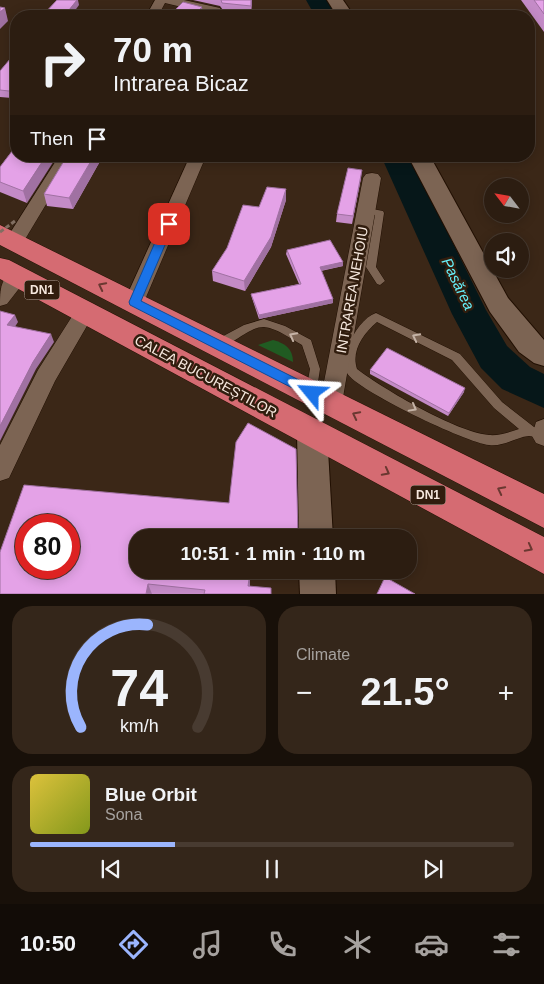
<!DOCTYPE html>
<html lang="en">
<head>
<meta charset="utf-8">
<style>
  body { margin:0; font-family:Arial,sans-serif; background:#34261a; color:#f1f3f6; height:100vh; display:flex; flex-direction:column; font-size:19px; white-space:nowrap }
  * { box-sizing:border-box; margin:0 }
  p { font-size:16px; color:#a6a29f }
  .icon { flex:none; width:28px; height:28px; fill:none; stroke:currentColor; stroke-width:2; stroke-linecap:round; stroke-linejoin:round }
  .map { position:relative; height:594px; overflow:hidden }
  .drawer { display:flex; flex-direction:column; gap:12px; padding:12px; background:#181009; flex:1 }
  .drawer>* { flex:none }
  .guide { position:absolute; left:10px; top:10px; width:525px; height:152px; border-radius:20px; box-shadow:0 2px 12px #0003,0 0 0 1px #483b31; background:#2c1d11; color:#f1f3f6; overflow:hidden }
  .needle { width:32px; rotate:301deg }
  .controls { position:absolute; left:484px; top:178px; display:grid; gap:10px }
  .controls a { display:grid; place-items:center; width:45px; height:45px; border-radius:50%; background:#2c1d11; box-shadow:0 2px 12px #0003,0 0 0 1px #483b31; font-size:25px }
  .speed { position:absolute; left:15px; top:514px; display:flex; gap:10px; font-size:25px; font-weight:700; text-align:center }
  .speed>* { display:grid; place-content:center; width:65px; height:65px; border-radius:50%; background:#2c1d11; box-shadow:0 2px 12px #0003,0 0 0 1px #483b31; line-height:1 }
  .speed .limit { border:8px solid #d22; background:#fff; color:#111 }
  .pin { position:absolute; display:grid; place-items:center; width:42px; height:42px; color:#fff; margin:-21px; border-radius:10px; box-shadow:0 2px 8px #0006 }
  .me { position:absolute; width:55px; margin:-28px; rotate:297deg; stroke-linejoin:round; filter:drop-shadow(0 0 4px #0008) }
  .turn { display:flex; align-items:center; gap:18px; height:105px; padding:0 20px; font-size:22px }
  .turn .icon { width:65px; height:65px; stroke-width:2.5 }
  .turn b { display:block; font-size:35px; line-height:42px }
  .then { display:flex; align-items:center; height:48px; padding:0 20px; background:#0003; gap:10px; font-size:19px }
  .big { font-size:38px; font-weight:700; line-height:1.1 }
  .drawer .tile { flex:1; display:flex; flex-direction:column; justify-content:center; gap:8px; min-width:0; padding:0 18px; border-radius:20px; background:#34261a }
  .drawer .dial { align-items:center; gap:0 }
  .dial svg { height:130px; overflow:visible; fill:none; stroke:#483b31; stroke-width:7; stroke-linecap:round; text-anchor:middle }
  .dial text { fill:#f1f3f6; stroke:none }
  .song { display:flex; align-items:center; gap:15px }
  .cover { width:60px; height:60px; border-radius:8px; background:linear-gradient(135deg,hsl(50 70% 55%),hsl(70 70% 35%)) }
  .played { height:5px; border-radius:2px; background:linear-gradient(90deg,#9bb5fd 30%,#483b31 30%) }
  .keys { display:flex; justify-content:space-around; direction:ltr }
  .heat { display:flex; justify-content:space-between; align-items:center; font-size:28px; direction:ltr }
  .drawer .tiles { flex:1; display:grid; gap:12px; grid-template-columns:1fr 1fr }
  .tile:last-child { grid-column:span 2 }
  .trip { position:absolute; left:129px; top:529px; width:288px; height:50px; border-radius:20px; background:#2c1d11; box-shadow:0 2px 12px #0003,0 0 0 1px #483b31; font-weight:700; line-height:50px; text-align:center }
  .tabs { display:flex; height:80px; justify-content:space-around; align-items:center; background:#120c07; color:#a6a29f }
  .tabs .icon { width:35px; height:35px }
  .tabs .on { color:#9bb5fd }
  .tabs b { font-size:22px; color:#f1f3f6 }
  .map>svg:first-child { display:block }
</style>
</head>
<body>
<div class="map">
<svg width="544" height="594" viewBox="0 0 544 594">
  <rect width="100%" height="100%" fill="#3b2717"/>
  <path fill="#205b22" d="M273 340C285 343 293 349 293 362L258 345Z"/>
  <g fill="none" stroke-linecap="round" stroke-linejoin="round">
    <g fill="#061719" fill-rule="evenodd">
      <path d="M306 0H328L337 16H315Z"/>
      <path d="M381 156H410L486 310 507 346 530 367 544 374V408L502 389 481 368 452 314Z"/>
    </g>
    <defs>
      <g id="service">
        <path d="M367 208 383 211 384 213 376 267 385 281 380 285 377 284 366 267 375 215 364 213 363 211 364 209Z"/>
        <path d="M376 313 460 354 502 402 534 427 544 430V440C540 439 534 436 529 436 516 437 504 447 489 445 467 443 356 390 347 373 342 364 345 353 349 344 354 332 364 317 376 313ZM377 322 452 360 494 408 519 429C510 432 499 436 489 435 456 432 385 390 357 369 351 351 363 334 377 322Z"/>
        <path d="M264 319 285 326 311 340 320 369 316 395 312 397 308 395 306 392 310 369 302 345C291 339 277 328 264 327 248 326 228 351 214 347L213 344 214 341 244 325Z"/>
      </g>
      <g id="minor">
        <path d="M155 0H184L220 8 221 11 215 15 165 3 158 16H146Z"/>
        <path d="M59 156H75L21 246 14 247 7 246 5 241Z"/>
        <path d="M190 156H206L144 302 141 307 134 310 127 307 124 302Z"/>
        <path d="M372 173 378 174 381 178 342 403 339 410 331 413 323 410 320 403 363 178 366 174Z"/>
        <path d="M18 270 25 272 28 277 7 304 0 306C0 290 0 275 18 270Z"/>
        <path d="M85 304 92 307 95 312 55 381 9 478 0 481V445L38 370 78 307Z"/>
        <path d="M544 419V446L536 443 532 436 536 422Z"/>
      </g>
      <g id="tertiary">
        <path d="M327 0H343L354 16H337Z"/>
        <path d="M408 156H430L508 298 544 340V366L534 363 519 352 490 312Z"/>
        <path d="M312 419 323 423 327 432 333 538H299L297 432 301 423Z"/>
        <path d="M299 570H335L336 594H300Z"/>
      </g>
      <g id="trunk">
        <path d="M0 225 544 494V528L0 245Z"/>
        <path d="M0 258 9 260 544 537V574L0 279Z"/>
      </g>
    </defs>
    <use href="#service" stroke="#210f02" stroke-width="1"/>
    <use href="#minor" stroke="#210f02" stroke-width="1"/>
    <use href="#tertiary" stroke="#210f02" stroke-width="2"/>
    <use href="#trunk" stroke="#210f02" stroke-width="1"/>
    <use href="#service" fill="#7c6453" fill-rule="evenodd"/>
    <use href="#minor" fill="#7c6453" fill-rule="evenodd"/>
    <use href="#tertiary" fill="#7c6453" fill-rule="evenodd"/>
    <use href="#trunk" fill="#d56b72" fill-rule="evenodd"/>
    <path stroke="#806e61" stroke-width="3" stroke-dasharray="4.5 2.5" stroke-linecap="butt" d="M0 232 15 221"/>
  </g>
  <g fill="#c48bc7">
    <path d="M193 0H252V2L251 13 223 10 220 6Z"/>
    <path d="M521 0H544V32Z"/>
    <path d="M16 45V92L12 98 0 97V71L13 56 12 50Z"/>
    <path d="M16 146 27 203 0 192V167Z"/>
    <path d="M67 156H103L73 209 47 206 44 194Z"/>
    <path d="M322 156H352L351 163 322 159Z"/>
    <path d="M361 178 352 224 336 222 337 214Z"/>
    <path d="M286 189V200L271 247 245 291 213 281 212 271 259 207Z"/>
    <path d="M287 250 343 266 321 271 333 299V303L259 319 252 298 251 294 299 284 286 254Z"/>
    <path d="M370 370 464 392 448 416 370 374Z"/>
    <path d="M24 485 298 538H138V570L250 572V586L271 594H0Z"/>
  </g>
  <g fill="#a071a2">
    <path d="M77 0H78L79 5 71 16H65V15Z"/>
    <path d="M251 0H252V2L251 13Z"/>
    <path d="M202 7 203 14 200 16H193Z"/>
    <path d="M5 8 8 21 0 29V12Z"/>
    <path d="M16 83V92L12 98 9 91Z"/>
    <path d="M46 156H57L27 203 23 191Z"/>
    <path d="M94 156H103L73 209 69 198Z"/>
    <path d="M362 170 361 178 352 224 353 216Z"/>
    <path d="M286 189V200L271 247 245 291 244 281Z"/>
    <path d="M343 262V266L319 271 320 267Z"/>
    <path d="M333 299V303L259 319V315Z"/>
    <path d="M15 315 18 322 11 333 7 325Z"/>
    <path d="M51 334 54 342 36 369 0 441V426L33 362Z"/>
    <path d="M465 388 464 392 448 416 449 413Z"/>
    <path d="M250 572V582L249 594 248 586Z"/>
    <path d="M148 584 152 594H146Z"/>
  </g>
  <g fill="#e4a2e7" stroke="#a071a2" fill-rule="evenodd">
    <path d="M57 0H77L65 15 66 16H42Z"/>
    <path d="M221 0H251V6L222 3Z"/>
    <path d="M534 0H544V14Z"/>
    <path d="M183 2 202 7 193 16H169Z"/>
    <path d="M0 7 5 8 0 12Z"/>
    <path d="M16 45V51L12 50Z"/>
    <path d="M16 52V83L9 91 0 90V71Z"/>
    <path d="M16 146V156H46L23 191 0 182V167Z"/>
    <path d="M67 156H94L69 198 44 194Z"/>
    <path d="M348 168 362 170 353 216 337 214Z"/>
    <path d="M267 187 286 189 271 237 244 281 212 271 227 248 243 205 259 207Z"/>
    <path d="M330 240 343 262 320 267 333 299 259 315 251 294 301 284 287 250Z"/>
    <path d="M0 311 15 315 7 325 51 334 33 362 0 426Z"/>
    <path d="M387 348 465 388 449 413 370 370Z"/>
    <path d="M248 423 296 449 298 538H138V570H228L250 572 248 586 271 588V594H204L205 590 148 584 146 594H0V552L24 485 229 503 236 442ZM26 525H69V568H26Z"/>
    <path d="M385 577 415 594H377Z"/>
  </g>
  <defs><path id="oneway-chevron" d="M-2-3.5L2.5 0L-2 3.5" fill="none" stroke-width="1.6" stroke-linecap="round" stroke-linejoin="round" transform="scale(1.25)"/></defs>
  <g stroke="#6a3831">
    <use href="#oneway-chevron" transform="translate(102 286) rotate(-153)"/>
    <use href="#oneway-chevron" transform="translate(356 415) rotate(-153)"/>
    <use href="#oneway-chevron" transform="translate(386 472) rotate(28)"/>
    <use href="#oneway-chevron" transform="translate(501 490) rotate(-153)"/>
    <use href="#oneway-chevron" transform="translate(529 548) rotate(28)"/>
  </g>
  <g stroke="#c5b3a6">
    <use href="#oneway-chevron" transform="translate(293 336) rotate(-152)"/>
    <use href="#oneway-chevron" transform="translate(416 337) rotate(-153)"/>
    <use href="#oneway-chevron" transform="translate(413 408) rotate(29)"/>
  </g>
  <path fill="#1a73e8" stroke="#114b97" d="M169 221 174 224 141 301 317 389 318 393 317 396H308L130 305 129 302 163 224Z"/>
  <g text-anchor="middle" stroke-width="5" stroke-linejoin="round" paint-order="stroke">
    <g fill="#311d0e" stroke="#bbaba0" stroke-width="1">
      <rect x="24.5" y="280.5" width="35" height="19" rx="4"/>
      <rect x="410.5" y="485.5" width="35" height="19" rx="4"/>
    </g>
    <g font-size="12" font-weight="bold" fill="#f6e8de">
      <text x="42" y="294">DN1</text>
      <text x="428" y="499">DN1</text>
    </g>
    <g font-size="14" fill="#f6e8de" stroke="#311d0e">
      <text transform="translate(352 290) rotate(-80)" y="5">INTRAREA NEHOIU</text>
      <text transform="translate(206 376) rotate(28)" y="5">CALEA BUCUREȘTILOR</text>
    </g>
    <g font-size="15" font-style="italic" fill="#66f1fb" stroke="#311d0e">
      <text transform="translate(458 284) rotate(64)" y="5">Pasărea</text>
    </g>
  </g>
</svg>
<div class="controls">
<a><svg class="needle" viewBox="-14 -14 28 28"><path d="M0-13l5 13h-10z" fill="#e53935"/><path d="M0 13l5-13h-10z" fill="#a6a29f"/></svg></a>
<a><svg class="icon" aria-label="sound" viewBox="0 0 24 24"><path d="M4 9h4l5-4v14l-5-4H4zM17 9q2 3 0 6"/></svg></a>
</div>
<div class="speed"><div class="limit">80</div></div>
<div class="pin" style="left:169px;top:224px;background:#d93025"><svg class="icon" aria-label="arrive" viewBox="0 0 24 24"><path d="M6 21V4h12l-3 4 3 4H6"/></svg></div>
<svg class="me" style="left:312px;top:393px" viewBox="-20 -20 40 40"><path d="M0-17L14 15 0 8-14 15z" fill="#1a73e8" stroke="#fff" stroke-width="4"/></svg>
<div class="trip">10:51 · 1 min · 110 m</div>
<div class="guide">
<div class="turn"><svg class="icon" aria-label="right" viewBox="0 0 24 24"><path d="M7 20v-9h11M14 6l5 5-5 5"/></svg><div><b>70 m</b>Intrarea Bicaz</div></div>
<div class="then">Then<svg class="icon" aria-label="arrive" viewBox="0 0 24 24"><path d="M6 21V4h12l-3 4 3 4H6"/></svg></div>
</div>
</div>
<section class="drawer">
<div class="tiles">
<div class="tile dial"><svg viewBox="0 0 100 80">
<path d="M14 69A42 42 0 1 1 86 69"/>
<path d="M14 69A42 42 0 0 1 55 6" stroke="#9bb5fd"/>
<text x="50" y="56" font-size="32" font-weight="700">74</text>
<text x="50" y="72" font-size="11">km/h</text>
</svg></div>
<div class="tile"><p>Climate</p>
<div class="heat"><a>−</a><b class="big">21.5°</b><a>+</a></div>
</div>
<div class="tile">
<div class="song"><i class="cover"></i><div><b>Blue Orbit</b><p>Sona</p></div></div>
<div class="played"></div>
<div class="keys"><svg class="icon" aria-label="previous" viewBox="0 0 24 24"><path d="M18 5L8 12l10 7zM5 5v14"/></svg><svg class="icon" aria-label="pause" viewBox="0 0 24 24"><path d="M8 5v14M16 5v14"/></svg><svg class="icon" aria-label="next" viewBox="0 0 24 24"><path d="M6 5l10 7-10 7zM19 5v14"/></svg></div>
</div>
</div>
</section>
<nav class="tabs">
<b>10:50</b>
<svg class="icon on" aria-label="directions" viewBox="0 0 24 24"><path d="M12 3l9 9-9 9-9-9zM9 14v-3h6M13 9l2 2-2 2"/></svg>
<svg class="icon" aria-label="music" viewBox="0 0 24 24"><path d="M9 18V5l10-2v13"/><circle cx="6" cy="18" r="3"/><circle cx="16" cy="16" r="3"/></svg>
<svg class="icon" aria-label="phone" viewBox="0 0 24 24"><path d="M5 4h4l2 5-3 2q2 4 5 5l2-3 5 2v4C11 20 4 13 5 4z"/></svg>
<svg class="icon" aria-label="climate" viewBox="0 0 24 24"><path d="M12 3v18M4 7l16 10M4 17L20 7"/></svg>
<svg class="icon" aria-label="car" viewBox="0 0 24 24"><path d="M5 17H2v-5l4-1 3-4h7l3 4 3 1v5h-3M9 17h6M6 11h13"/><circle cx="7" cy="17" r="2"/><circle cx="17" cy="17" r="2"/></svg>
<svg class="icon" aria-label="filters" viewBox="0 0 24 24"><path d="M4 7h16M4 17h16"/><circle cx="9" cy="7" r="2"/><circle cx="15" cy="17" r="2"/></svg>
</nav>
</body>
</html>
